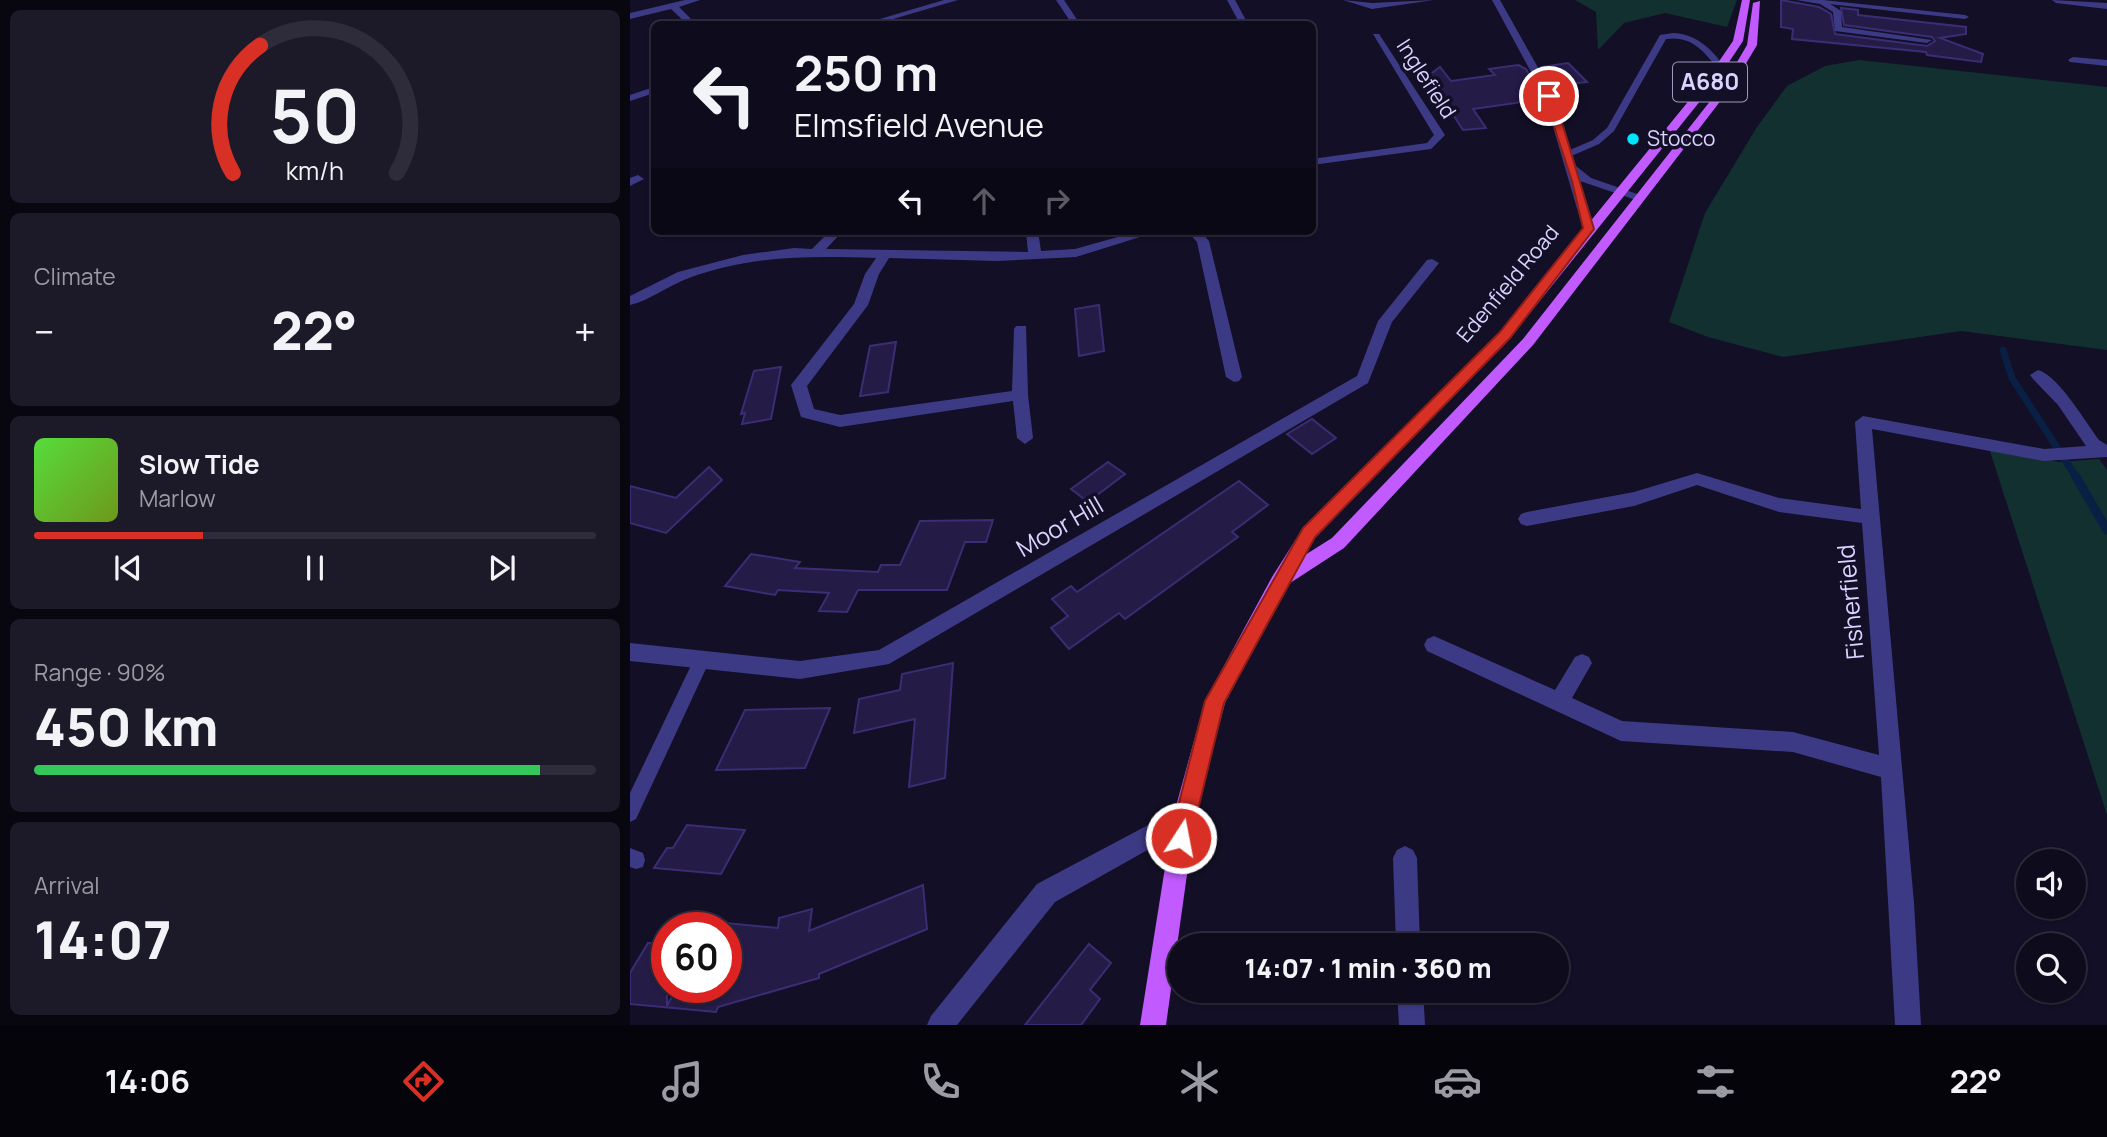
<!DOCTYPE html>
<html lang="en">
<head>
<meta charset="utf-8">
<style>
  body { margin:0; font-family:Manrope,sans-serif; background:#1c1929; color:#f1f3f6; height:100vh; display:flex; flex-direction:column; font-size:26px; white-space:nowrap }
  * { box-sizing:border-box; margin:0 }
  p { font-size:23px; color:#9b9ba3 }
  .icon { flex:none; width:38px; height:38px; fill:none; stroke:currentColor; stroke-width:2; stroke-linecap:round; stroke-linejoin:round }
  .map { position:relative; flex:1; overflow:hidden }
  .sheet { display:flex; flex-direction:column; gap:10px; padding:10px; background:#08060f; width:630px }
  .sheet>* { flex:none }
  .hud { position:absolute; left:21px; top:21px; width:665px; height:214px; border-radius:10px; box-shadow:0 2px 5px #0004,0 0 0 2px #2e2b3b; background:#0e0b1c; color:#f1f3f6; overflow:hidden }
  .controls { position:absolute; left:1386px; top:849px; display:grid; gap:14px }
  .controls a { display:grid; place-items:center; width:70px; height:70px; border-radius:50%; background:#0e0b1c; box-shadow:0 2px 5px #0004,0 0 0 2px #2e2b3b; font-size:35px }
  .speed { position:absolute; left:21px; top:912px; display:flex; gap:14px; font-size:35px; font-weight:700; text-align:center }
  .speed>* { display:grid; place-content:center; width:91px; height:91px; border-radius:50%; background:#0e0b1c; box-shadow:0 2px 5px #0004,0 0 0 2px #2e2b3b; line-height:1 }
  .speed .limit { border:10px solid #d22; background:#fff; color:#111 }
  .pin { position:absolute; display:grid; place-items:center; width:60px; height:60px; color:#fff; margin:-30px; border:4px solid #fff; border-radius:50%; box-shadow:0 2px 7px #0007 }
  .me { position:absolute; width:77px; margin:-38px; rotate:11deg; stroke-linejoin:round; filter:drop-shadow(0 0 5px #0008) }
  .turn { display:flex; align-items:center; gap:24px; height:147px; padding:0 28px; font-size:32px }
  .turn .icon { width:91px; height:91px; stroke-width:2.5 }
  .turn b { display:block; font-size:49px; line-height:60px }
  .lanes { display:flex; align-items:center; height:66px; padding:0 28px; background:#0003; justify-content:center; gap:35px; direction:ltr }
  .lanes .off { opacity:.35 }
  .big { font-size:52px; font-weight:800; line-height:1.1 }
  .sheet .card { flex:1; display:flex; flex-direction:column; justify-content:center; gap:10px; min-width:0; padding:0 24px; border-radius:10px; background:#1c1929 }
  .sheet .dial { align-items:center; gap:0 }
  .dial svg { height:182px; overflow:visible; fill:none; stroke:#2e2b3b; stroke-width:7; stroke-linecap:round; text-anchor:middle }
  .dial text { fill:#f1f3f6; stroke:none }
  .song { display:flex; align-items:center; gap:21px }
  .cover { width:84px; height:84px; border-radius:10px; background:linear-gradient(135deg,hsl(110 70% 55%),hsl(80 70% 35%)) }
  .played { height:7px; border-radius:4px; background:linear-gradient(90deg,#d93025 30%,#2e2b3b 30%) }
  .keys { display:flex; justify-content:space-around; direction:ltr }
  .heat { display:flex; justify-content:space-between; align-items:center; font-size:38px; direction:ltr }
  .charge { height:10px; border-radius:5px; background:linear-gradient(90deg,#34c759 90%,#2e2b3b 0) }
  .trip { position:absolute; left:537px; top:933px; width:402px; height:70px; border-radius:35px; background:#0e0b1c; box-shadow:0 2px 5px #0004,0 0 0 2px #2e2b3b; font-weight:800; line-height:70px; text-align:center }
  .tabs { display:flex; height:112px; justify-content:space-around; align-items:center; background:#06040b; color:#9b9ba3 }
  .tabs .icon { width:49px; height:49px }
  .tabs .active { color:#d93025 }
  .tabs b { font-size:32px; color:#f1f3f6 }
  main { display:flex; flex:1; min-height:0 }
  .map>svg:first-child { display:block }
</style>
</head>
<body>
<main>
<section class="sheet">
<div class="card dial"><svg viewBox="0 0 100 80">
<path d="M14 69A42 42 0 1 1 86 69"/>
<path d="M14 69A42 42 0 0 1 26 13" stroke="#d93025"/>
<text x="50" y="56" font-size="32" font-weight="700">50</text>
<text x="50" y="72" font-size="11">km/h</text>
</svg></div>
<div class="card"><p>Climate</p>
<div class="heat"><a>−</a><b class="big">22°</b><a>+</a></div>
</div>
<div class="card">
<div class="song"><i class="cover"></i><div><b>Slow Tide</b><p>Marlow</p></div></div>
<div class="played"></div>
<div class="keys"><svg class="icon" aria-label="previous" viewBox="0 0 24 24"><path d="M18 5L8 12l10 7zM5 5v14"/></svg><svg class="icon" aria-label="pause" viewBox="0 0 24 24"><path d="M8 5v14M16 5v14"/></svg><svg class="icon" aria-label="next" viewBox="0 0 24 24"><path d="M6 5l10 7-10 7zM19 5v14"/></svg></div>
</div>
<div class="card"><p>Range · 90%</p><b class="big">450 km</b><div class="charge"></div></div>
<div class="card"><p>Arrival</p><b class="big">14:07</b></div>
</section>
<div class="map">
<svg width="1477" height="1025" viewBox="0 0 1477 1025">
  <rect width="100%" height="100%" fill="#130f26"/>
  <g fill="#12302f">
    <path d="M945 0H1107L1097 27 1035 13 994 23 968 50 966 12Z"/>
    <path d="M1229 60 1477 87V350L1331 331 1153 357 1078 337 1039 322 1075 213 1127 127 1157 86 1195 66Z"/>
    <path d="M1358 445 1428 462 1469 459 1477 470V815Z"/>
  </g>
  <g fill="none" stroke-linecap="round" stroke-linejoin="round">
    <path stroke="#0a1f44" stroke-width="7" d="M1373 350 1382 378 1446 477"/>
    <path stroke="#0a1f44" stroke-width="9" d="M1445 475 1477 530"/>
  </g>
  <g fill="#241b47" stroke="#3b2d73" stroke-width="2">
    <path d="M1151 0 1189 7 1201 14 1205 34 1297 46 1305 41 1302 37 1214 25 1211 8 1228 10V15L1336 27V34L1310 38 1353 54 1351 62 1297 55 1296 52 1162 39 1163 29 1151 27Z"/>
    <path d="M938 63 957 82 922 86 911 67Z"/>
    <path d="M888 65 896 69 907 88 890 90 899 101 843 109 856 128 833 130 798 76 810 67 821 81 865 75 859 69Z"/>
    <path d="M469 305 474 351 449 356 445 309Z"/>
    <path d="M266 342 258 392 230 396 240 346Z"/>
    <path d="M151 367 141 419 112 424 115 413 111 414 124 371Z"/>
    <path d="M682 419 706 438 682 454 657 434Z"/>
    <path d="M478 462 495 474 458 502 441 489Z"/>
    <path d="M79 467 92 480 36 533 0 523V486L46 498Z"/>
    <path d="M609 481 638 505 602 532 608 537 495 619 489 613 439 649 421 628 438 616 422 599 441 586 447 592Z"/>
    <path d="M363 520 356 542H335L317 590H228L217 612 189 611 199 593 148 590 145 595 95 586 121 554 170 562 165 568 248 572 251 565H270L290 521Z"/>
    <path d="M323 663 315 778 279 787 285 719 224 733 229 699 270 690 272 674Z"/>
    <path d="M200 708 175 768 86 770 115 710Z"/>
    <path d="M57 825 115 830 91 874 24 868 37 848H43Z"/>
    <path d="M293 885 297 929 189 974V978L88 1007 86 1012 0 1004V973L18 943 37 944V1006L47 987H96V923L148 928 149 918 182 909 179 931Z"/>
    <path d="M459 944 481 963 460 990 470 999 451 1025H395Z"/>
  </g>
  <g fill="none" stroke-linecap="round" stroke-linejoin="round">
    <g fill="#3d3a85" fill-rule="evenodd">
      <path d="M1193 0 1335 15 1339 17 1335 19 1190 3V1Z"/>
      <path d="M1043 33C1067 34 1081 49 1095 67L1088 69C1074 51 1061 35 1036 39L984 131 969 144 939 157H933V153L963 140 977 128 1030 35Z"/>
      <path d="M72 653 78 655 80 660 6 819 0 822V793L66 655Z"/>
      <path d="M0 848 13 853 15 860 13 867 6 869 0 867Z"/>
    </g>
    <g fill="#3d3a85" fill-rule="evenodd">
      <path d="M55 0H70L49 7 66 24H57L41 9 0 19V13Z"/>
      <path d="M314 0H328L246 24H233Z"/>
      <path d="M426 0H434L450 24H442Z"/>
      <path d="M597 0H605L618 24H610Z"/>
      <path d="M713 0 742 3 804 0 742 9Z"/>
      <path d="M862 0H870L924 96 946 166 961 178 1016 197 1006 200 950 181 965 229 963 232 953 229 914 96Z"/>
      <path d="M1166 0H1194L1211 11 1212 27 1302 40 1297 43 1205 31 1203 12 1190 4Z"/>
      <path d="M1422 0 1477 3V9L1426 3Z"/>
      <path d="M743 34H749L815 135 801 149 682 165V159L797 143 804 135Z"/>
      <path d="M1443 57 1477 60V66L1440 62 1438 60Z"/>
      <path d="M24 87V93L0 101V95Z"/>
      <path d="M8 175 14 179 0 186V178Z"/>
      <path d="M200 231H213L196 249 398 252 396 231H408L411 251 445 249 509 231H529L446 257 367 261 259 258 249 274 238 305 177 386 184 409 210 415 382 391 384 329 386 326H396L398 395 403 438 395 444 387 438 383 401 210 427 171 417 161 385 224 304 235 274 246 258C181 256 122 255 59 278 39 285 21 300 0 305V296L48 272 113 255 164 248 182 249Z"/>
      <path d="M557 231H570L579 241 612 377 609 381 604 382 596 377 567 242Z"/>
      <path d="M802 259 809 263 762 322 738 383 259 664 170 679 0 661V643L170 661 249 650 727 376 748 321 797 260Z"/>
      <path d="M1408 370C1429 376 1456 423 1469 440L1477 445V457L1414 461 1242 429 1284 903 1291 1025H1265L1251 777 1163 752 991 741 797 651 794 645 797 639 804 636 925 690 945 657 952 654 959 657 962 663 942 698 992 721 1163 732 1249 755 1232 523 1149 512 1067 485 1004 506 897 526 891 524 888 519 891 514 897 512 1004 492 1067 473 1149 498 1231 509 1225 422 1233 416 1414 449 1456 446 1428 405 1403 379 1400 375Z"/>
      <path d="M554 806 562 809 565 817 562 825 425 902 327 1025H297L301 1016 407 884Z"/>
      <path d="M775 846 783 850 787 858 790 945H766L763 858 767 850Z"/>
      <path d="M767 990H793L795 1025H769Z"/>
    </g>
    <path fill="#c25bff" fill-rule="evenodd" d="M1112 0H1120L1113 41 1087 80 880 338 685 538 675 555 702 538 893 339 1096 81 1117 45 1123 3 1130 1 1127 45 1105 82 903 345 714 548 657 585 595 703 565 817 536 1025H510L543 817 575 701 642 577 673 528 870 332 1079 76 1103 41Z"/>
  </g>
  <path fill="#d93025" stroke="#8d1f18" stroke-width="2" d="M919 93 924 96 964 229 880 338 685 537 594 703 561 838 558 845 551 848 543 845 540 838 575 701 673 528 870 332 953 228 942 181 914 96Z"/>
  <circle fill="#00e5ff" stroke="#130f26" stroke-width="2.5" cx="1003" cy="139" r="7"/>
  <g text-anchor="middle" stroke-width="7" stroke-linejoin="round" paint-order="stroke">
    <g font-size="21" fill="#d9d4ff" stroke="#130f26">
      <text transform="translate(796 79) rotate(57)" y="7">Inglefield</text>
      <text transform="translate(878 284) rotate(-50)" y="7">Edenfield Road</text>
    </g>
    <g font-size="21" fill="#d9d4ff" stroke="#130f26" text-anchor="start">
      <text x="1017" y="146">Stocco</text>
    </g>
    <rect fill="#130f26" stroke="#9e99be" stroke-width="2" x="1043" y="62.5" width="74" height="39" rx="5"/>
    <g font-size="23" font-weight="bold" fill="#d9d4ff">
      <text x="1080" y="90">A680</text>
    </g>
    <g font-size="24" fill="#d9d4ff" stroke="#130f26">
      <text transform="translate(430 527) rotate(-30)" y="8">Moor Hill</text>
      <text transform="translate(1221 602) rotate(-95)" y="8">Fisherfield</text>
    </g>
  </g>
</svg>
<div class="controls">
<a><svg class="icon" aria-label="sound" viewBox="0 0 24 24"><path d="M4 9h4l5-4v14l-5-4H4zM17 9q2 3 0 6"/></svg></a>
<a><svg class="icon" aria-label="search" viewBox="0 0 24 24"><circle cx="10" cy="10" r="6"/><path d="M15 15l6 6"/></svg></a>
</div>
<div class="speed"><div class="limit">60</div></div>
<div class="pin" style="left:919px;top:96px;background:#d93025"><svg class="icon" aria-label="arrive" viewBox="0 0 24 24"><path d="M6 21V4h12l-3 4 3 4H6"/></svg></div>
<svg class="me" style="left:551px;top:838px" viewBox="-20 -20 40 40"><circle r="17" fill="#d93025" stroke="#fff" stroke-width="3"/><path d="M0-11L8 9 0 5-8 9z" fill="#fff"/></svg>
<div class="trip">14:07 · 1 min · 360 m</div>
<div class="hud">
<div class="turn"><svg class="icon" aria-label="left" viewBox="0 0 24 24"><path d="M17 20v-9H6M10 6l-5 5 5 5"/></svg><div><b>250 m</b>Elmsfield Avenue</div></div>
<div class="lanes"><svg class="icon" aria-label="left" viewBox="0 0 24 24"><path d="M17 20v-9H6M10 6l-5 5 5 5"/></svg><svg class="icon off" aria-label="ahead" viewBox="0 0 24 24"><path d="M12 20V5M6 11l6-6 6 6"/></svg><svg class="icon off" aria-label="right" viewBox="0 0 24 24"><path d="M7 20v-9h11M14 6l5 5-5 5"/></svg></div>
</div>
</div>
</main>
<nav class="tabs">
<b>14:06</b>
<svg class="icon active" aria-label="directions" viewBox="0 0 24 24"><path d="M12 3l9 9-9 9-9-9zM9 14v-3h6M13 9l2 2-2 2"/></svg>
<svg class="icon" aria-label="music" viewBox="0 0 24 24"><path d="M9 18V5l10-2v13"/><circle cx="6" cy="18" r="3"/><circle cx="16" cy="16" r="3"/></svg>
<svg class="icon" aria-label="phone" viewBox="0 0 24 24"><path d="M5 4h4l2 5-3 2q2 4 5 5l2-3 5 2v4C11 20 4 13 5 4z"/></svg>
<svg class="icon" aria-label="climate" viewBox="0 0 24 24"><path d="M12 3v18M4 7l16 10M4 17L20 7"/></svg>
<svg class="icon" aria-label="car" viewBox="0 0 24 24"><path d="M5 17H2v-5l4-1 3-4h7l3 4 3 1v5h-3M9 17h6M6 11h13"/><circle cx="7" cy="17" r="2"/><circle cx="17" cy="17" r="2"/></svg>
<svg class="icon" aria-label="filters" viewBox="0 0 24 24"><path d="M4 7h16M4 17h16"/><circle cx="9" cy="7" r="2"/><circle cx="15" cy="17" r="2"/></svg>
<b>22°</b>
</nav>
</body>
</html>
